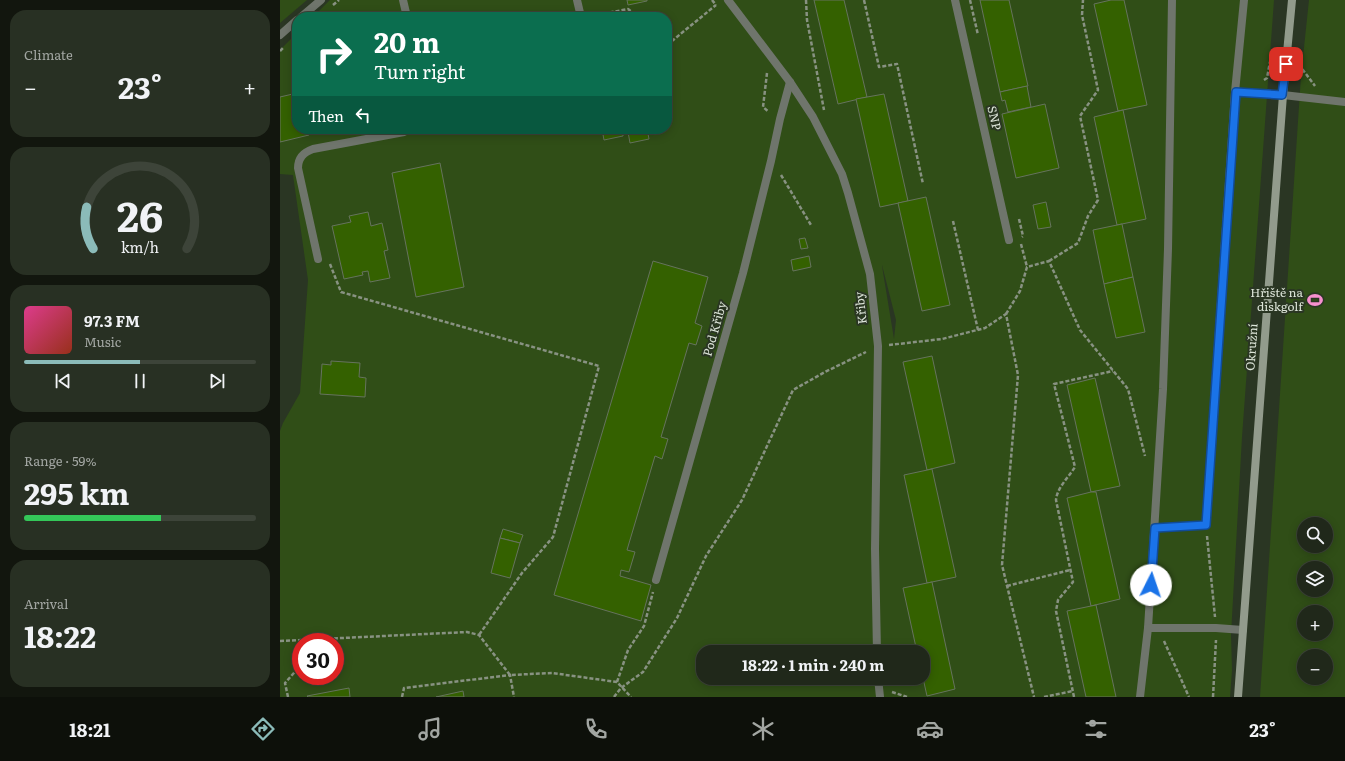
<!DOCTYPE html>
<html lang="en">
<head>
<meta charset="utf-8">
<style>
  body { margin:0; font-family:Literata,serif; background:#283023; color:#f1f3f6; height:100vh; display:flex; flex-direction:column; font-size:15px; white-space:nowrap }
  * { box-sizing:border-box; margin:0 }
  p { font-size:13px; color:#a2a6a2 }
  .icon { flex:none; width:22px; height:22px; fill:none; stroke:currentColor; stroke-width:2; stroke-linecap:round; stroke-linejoin:round }
  .map { position:relative; flex:1; overflow:hidden }
  .side { display:flex; flex-direction:column; gap:10px; padding:10px; background:#12160e; width:280px }
  .side>* { flex:none }
  .hud { position:absolute; left:12px; top:12px; width:380px; height:122px; border-radius:16px; box-shadow:0 2px 10px #0003,0 0 0 1px #3d4439; background:#0b6e4f; color:#fff; overflow:hidden }
  .fabs { position:absolute; left:1017px; top:517px; display:grid; gap:8px }
  .fabs a { display:grid; place-items:center; width:36px; height:36px; border-radius:50%; background:#20281a; box-shadow:0 2px 10px #0003,0 0 0 1px #3d4439; font-size:20px }
  .speed { position:absolute; left:12px; top:633px; display:flex; gap:8px; font-size:20px; font-weight:700; text-align:center }
  .speed>* { display:grid; place-content:center; width:52px; height:52px; border-radius:50%; background:#20281a; box-shadow:0 2px 10px #0003,0 0 0 1px #3d4439; line-height:1 }
  .speed .limit { border:6px solid #d22; background:#fff; color:#111 }
  .pin { position:absolute; display:grid; place-items:center; width:34px; height:34px; color:#fff; margin:-17px; border-radius:8px; box-shadow:0 2px 6px #0006 }
  .me { position:absolute; width:44px; margin:-22px; rotate:4deg; stroke-linejoin:round; filter:drop-shadow(0 0 3px #0008) }
  .turn { display:flex; align-items:center; gap:14px; height:84px; padding:0 16px; font-size:18px }
  .turn .icon { width:52px; height:52px; stroke-width:2.5 }
  .turn b { display:block; font-size:28px; line-height:34px }
  .then { display:flex; align-items:center; height:38px; padding:0 16px; background:#0003; gap:8px; font-size:15px }
  .big { font-size:30px; font-weight:700; line-height:1.1 }
  .side .card { flex:1; display:flex; flex-direction:column; justify-content:center; gap:6px; min-width:0; padding:0 14px; border-radius:16px; background:#283023 }
  .side .dial { align-items:center; gap:0 }
  .dial svg { height:104px; overflow:visible; fill:none; stroke:#3d4439; stroke-width:7; stroke-linecap:round; text-anchor:middle }
  .dial text { fill:#f1f3f6; stroke:none }
  .song { display:flex; align-items:center; gap:12px }
  .cover { width:48px; height:48px; border-radius:6px; background:linear-gradient(135deg,hsl(330 70% 55%),hsl(10 70% 35%)) }
  .played { height:4px; border-radius:2px; background:linear-gradient(90deg,#8bbbb9 50%,#3d4439 50%) }
  .keys { display:flex; justify-content:space-around; direction:ltr }
  .heat { display:flex; justify-content:space-between; align-items:center; font-size:22px; direction:ltr }
  .charge { height:6px; border-radius:3px; background:linear-gradient(90deg,#34c759 59%,#3d4439 0) }
  .trip { position:absolute; left:416px; top:645px; width:234px; height:40px; border-radius:16px; background:#20281a; box-shadow:0 2px 10px #0003,0 0 0 1px #3d4439; font-weight:700; line-height:40px; text-align:center }
  .menu { display:flex; height:64px; justify-content:space-around; align-items:center; background:#0d100a; color:#a2a6a2 }
  .menu .icon { width:28px; height:28px }
  .menu .current { color:#8bbbb9 }
  .menu b { font-size:18px; color:#f1f3f6 }
  main { display:flex; flex:1; min-height:0 }
  .map>svg:first-child { display:block }
</style>
</head>
<body>
<main>
<section class="side">
<div class="card"><p>Climate</p>
<div class="heat"><a>−</a><b class="big">23°</b><a>+</a></div>
</div>
<div class="card dial"><svg viewBox="0 0 100 80">
<path d="M14 69A42 42 0 1 1 86 69"/>
<path d="M14 69A42 42 0 0 1 9 37" stroke="#8bbbb9"/>
<text x="50" y="56" font-size="32" font-weight="700">26</text>
<text x="50" y="72" font-size="11">km/h</text>
</svg></div>
<div class="card">
<div class="song"><i class="cover"></i><div><b>97.3 FM</b><p>Music</p></div></div>
<div class="played"></div>
<div class="keys"><svg class="icon" aria-label="previous" viewBox="0 0 24 24"><path d="M18 5L8 12l10 7zM5 5v14"/></svg><svg class="icon" aria-label="pause" viewBox="0 0 24 24"><path d="M8 5v14M16 5v14"/></svg><svg class="icon" aria-label="next" viewBox="0 0 24 24"><path d="M6 5l10 7-10 7zM19 5v14"/></svg></div>
</div>
<div class="card"><p>Range · 59%</p><b class="big">295 km</b><div class="charge"></div></div>
<div class="card"><p>Arrival</p><b class="big">18:22</b></div>
</section>
<div class="map">
<svg width="1065" height="697" viewBox="0 0 1065 697">
  <rect width="100%" height="100%" fill="#2a3623"/>
  <g fill="#304e17" fill-rule="evenodd">
    <path d="M0 0H27L0 23Z"/>
    <path d="M50 0H994L962 437 951 635 952 670 950 697H0V431L3 423 20 393 28 280 13 175 0 174V50L17 33V129H387V17H33ZM602 265 616 320 614 339 602 266ZM21 642H55V676H21ZM423 652H643V678H423Z"/>
    <path d="M1029 0H1065V697H980L1021 76ZM1024 524H1046V546H1024ZM1024 568H1046V590H1024ZM1024 612H1046V634H1024ZM1024 656H1046V678H1024Z"/>
  </g>
  <g fill="#346100" stroke="#66735e">
    <path d="M347 0H367V1L348 5Z"/>
    <path d="M534 0H564L587 97 558 104Z"/>
    <path d="M700 0H729L748 86 720 92Z"/>
    <path d="M831 0H844L867 105 838 111 814 4Z"/>
    <path d="M747 86 751 107 728 112 725 100 722 101 720 92Z"/>
    <path d="M17 93V129H28L29 135 0 142V97Z"/>
    <path d="M604 94 628 201 600 207 576 99Z"/>
    <path d="M765 104 779 168 736 178 722 114Z"/>
    <path d="M843 110 866 219 837 225 814 117Z"/>
    <path d="M322 129H367L369 139 350 143 348 132 343 133V136L324 140Z"/>
    <path d="M160 163 184 287 136 297 112 173Z"/>
    <path d="M646 197 670 305 642 311 618 203Z"/>
    <path d="M766 202 771 227 758 229 753 205Z"/>
    <path d="M88 212 91 226 102 223 108 250 104 251 110 278 90 282 88 271 82 272 83 275 64 279 52 226 71 222 69 216Z"/>
    <path d="M842 224 853 277 824 284 813 230Z"/>
    <path d="M525 238 528 248 521 249 519 239Z"/>
    <path d="M529 256 531 267 513 271 511 260Z"/>
    <path d="M373 261 428 277 415 323 422 326 416 345 409 343 381 437 388 439 382 459 375 456 347 550 355 552 349 572 341 570 340 576 371 585 361 621 274 595Z"/>
    <path d="M853 277 865 332 836 338 824 284Z"/>
    <path d="M652 356 675 463 647 470 623 362Z"/>
    <path d="M51 361 80 363 79 377 86 378 85 397 40 394 42 364 51 365Z"/>
    <path d="M815 378 840 486 811 492 787 385Z"/>
    <path d="M652 469 676 577 647 583 624 475Z"/>
    <path d="M811 492H816L840 599 811 606 787 498Z"/>
    <path d="M223 529 243 535 240 543 220 538Z"/>
    <path d="M220 538 240 543 230 578 211 573Z"/>
    <path d="M652 582 675 689 647 696 643 678V652H637L623 588Z"/>
    <path d="M816 605 836 697H806L787 611Z"/>
    <path d="M69 688 70 697H28L27 696Z"/>
    <path d="M183 691 184 697H156Z"/>
  </g>
  <g fill="none" stroke-linecap="round" stroke-linejoin="round">
    <g stroke="#889282" stroke-width="2.5" stroke-dasharray="4 2" stroke-linecap="butt">
      <path d="M432 0 436 5"/>
      <path d="M526 0 527 20 544 110"/>
      <path d="M584 0 599 67 617 64 643 184"/>
      <path d="M690 0 698 35"/>
      <path d="M53 5 59 0"/>
      <path d="M312 16 348 9 358 17"/>
      <path d="M387 45 436 5"/>
      <path d="M0 51 4 47"/>
      <path d="M1018 66H1020L1035 86"/>
      <path d="M487 73 483 107 489 112"/>
      <path d="M984 80 987 78 990 62H995"/>
      <path d="M501 175 531 225"/>
      <path d="M739 219 743 236 742 237"/>
      <path d="M673 221 698 330"/>
      <path d="M741 244 747 267"/>
      <path d="M769 261 798 243 808 216 818 200 800 116 818 90 802 15 803 0"/>
      <path d="M50 264 61 292 319 366 273 537 242 573 199 635"/>
      <path d="M726 314 740 291 747 267 769 261 800 330 848 389 865 456"/>
      <path d="M609 345 662 339 705 328 726 314 738 375 722 565 754 697"/>
      <path d="M927 536 935 617"/>
      <path d="M727 586 790 570"/>
      <path d="M0 641 187 632 199 635 230 675 272 673 337 682 351 697"/>
      <path d="M884 641 909 697"/>
      <path d="M337 682 348 650 364 626 373 592"/>
      <path d="M612 692 627 697"/>
      <path d="M8 697 5 683 21 665"/>
      <path d="M122 697 124 688 230 675 234 697"/>
      <path d="M334 697 341 688 363 672 397 618 426 556 462 500 513 390 545 372 586 352"/>
      <path d="M764 697 793 691"/>
      <path d="M794 697 776 611 778 600 793 582 776 500C777 488 788 478 795 467L774 384 833 371"/>
      <path d="M933 697 936 640"/>
    </g>
    <g stroke="#6f756c" stroke-width="8">
      <path d="M123 0 127 17"/>
      <path d="M297 0 301 17"/>
      <path d="M955 92 1003 95 1065 102"/>
      <path d="M38 259 18 168C18 158 24 152 33 149L124 132 130 129"/>
      <path d="M875 528 926 525 955 92 964 0"/>
      <path d="M376 580 463 273 491 161 500 119 510 82"/>
    </g>
    <g stroke="#6f756c" stroke-width="8">
      <path d="M448 0 510 82 533 117 562 174 568 193 590 274 598 346 595 549 597 652"/>
      <path d="M675 0 729 240"/>
      <path d="M892 0 888 249 883 389 868 628H936L963 630"/>
      <path d="M21 17 41 0"/>
      <path d="M0 35 17 20"/>
      <path d="M598 678 600 697"/>
      <path d="M860 697 868 628"/>
    </g>
    <path stroke="#929b8c" stroke-width="8" d="M958 697 1003 95 1012 0"/>
  </g>
  <g fill="none" stroke-linecap="round" stroke-linejoin="round">
    <defs>
      <path id="route" d="M871 585 875 528 926 525 956 92 1002 95 1006 64"/>
    </defs>
    <use href="#route" stroke="#114b97" stroke-width="10"/>
    <use href="#route" stroke="#1a73e8" stroke-width="7"/>
  </g>
  <defs>
    <symbol id="stadium-bare" viewBox="-9 -9 18 18"><path d="M0-5a6.5 5 0 1 0 0 10a6.5 5 0 1 0 0-10ZM-3.5-1.8h7v3.6h-7Z" fill="#f790ce" stroke="#2a3623" stroke-width="2.5" paint-order="stroke"/></symbol>
  </defs>
  <g fill-rule="evenodd">
    <use href="#stadium-bare" x="1024" y="289" width="22" height="22"/>
  </g>
  <g text-anchor="middle" stroke-width="4" stroke-linejoin="round" paint-order="stroke">
    <g font-size="12" fill="#dce4d8" stroke="#2a3623">
      <text transform="translate(714 118) rotate(77)" y="4">SNP</text>
      <text transform="translate(581 308) rotate(-96)" y="4">Křiby</text>
      <text transform="translate(435 329) rotate(-74)" y="4">Pod Křiby</text>
      <text transform="translate(972 347) rotate(-86)" y="4">Okružní</text>
    </g>
    <g font-size="12" fill="#dce4d8" stroke="#2a3623" text-anchor="end">
      <text x="1023" y="297">Hřiště na<tspan x="1023" dy="14">diskgolf</tspan></text>
    </g>
  </g>
</svg>
<div class="fabs">
<a><svg class="icon" aria-label="search" viewBox="0 0 24 24"><circle cx="10" cy="10" r="6"/><path d="M15 15l6 6"/></svg></a>
<a><svg class="icon" aria-label="layers" viewBox="0 0 24 24"><path d="M12 4l9 5-9 5-9-5zM3 14l9 5 9-5"/></svg></a>
<a>+</a>
<a>−</a>
</div>
<div class="speed"><div class="limit">30</div></div>
<div class="pin" style="left:1006px;top:64px;background:#d93025"><svg class="icon" aria-label="arrive" viewBox="0 0 24 24"><path d="M6 21V4h12l-3 4 3 4H6"/></svg></div>
<svg class="me" style="left:871px;top:585px" viewBox="-20 -20 40 40"><circle r="19" fill="#fff"/><path d="M0-13L10 11 0 6-10 11z" fill="#1a73e8"/></svg>
<div class="trip">18:22 · 1 min · 240 m</div>
<div class="hud">
<div class="turn"><svg class="icon" aria-label="right" viewBox="0 0 24 24"><path d="M7 20v-9h11M14 6l5 5-5 5"/></svg><div><b>20 m</b>Turn right</div></div>
<div class="then">Then<svg class="icon" aria-label="left" viewBox="0 0 24 24"><path d="M17 20v-9H6M10 6l-5 5 5 5"/></svg></div>
</div>
</div>
</main>
<nav class="menu">
<b>18:21</b>
<svg class="icon current" aria-label="directions" viewBox="0 0 24 24"><path d="M12 3l9 9-9 9-9-9zM9 14v-3h6M13 9l2 2-2 2"/></svg>
<svg class="icon" aria-label="music" viewBox="0 0 24 24"><path d="M9 18V5l10-2v13"/><circle cx="6" cy="18" r="3"/><circle cx="16" cy="16" r="3"/></svg>
<svg class="icon" aria-label="phone" viewBox="0 0 24 24"><path d="M5 4h4l2 5-3 2q2 4 5 5l2-3 5 2v4C11 20 4 13 5 4z"/></svg>
<svg class="icon" aria-label="climate" viewBox="0 0 24 24"><path d="M12 3v18M4 7l16 10M4 17L20 7"/></svg>
<svg class="icon" aria-label="car" viewBox="0 0 24 24"><path d="M5 17H2v-5l4-1 3-4h7l3 4 3 1v5h-3M9 17h6M6 11h13"/><circle cx="7" cy="17" r="2"/><circle cx="17" cy="17" r="2"/></svg>
<svg class="icon" aria-label="filters" viewBox="0 0 24 24"><path d="M4 7h16M4 17h16"/><circle cx="9" cy="7" r="2"/><circle cx="15" cy="17" r="2"/></svg>
<b>23°</b>
</nav>
</body>
</html>
